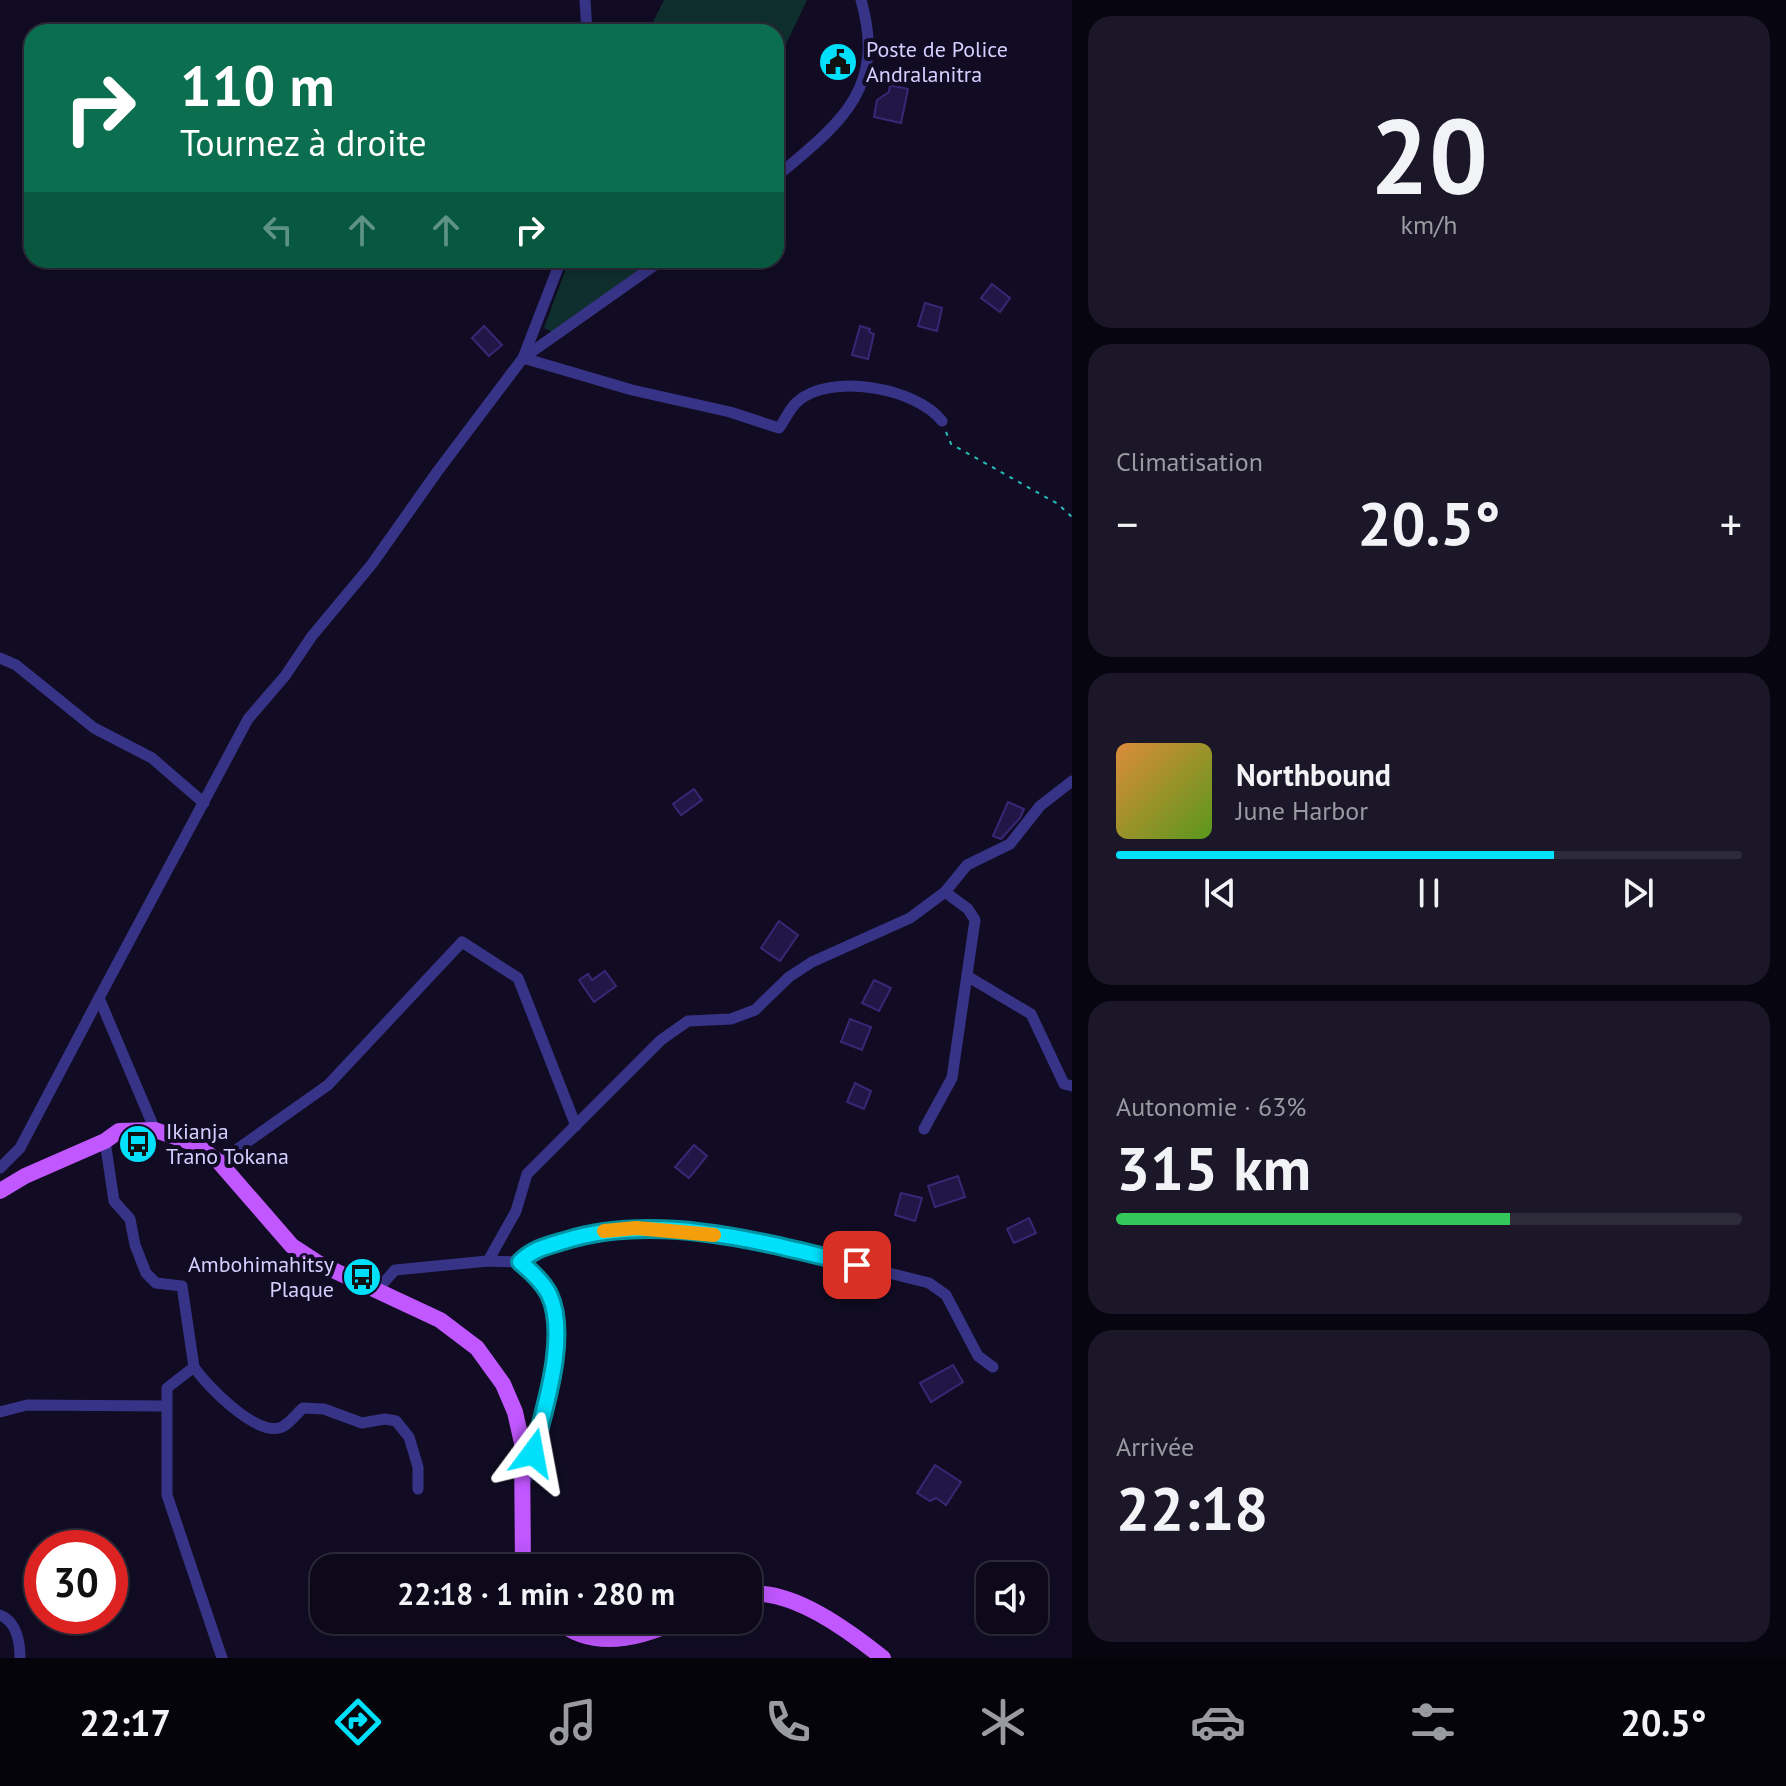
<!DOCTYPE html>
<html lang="fr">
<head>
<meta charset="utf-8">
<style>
  body { margin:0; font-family:"PT Sans",sans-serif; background:#1b1728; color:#f1f3f6; height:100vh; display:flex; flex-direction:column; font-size:30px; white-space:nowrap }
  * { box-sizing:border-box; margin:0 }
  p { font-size:26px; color:#9a9aa3 }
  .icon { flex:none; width:44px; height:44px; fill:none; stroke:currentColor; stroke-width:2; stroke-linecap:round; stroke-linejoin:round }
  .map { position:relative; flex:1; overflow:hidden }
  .side { display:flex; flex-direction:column; gap:16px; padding:16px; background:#07050f; width:714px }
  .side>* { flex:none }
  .banner { position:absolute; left:24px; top:24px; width:760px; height:244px; border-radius:24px; box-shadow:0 4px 20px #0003,0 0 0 2px #2d2a3a; background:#0b6e4f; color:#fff; overflow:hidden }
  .buttons { position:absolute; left:976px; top:1562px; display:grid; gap:16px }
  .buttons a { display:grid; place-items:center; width:72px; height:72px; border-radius:16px; background:#0d091b; box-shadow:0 4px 20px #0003,0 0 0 2px #2d2a3a; font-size:40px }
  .speed { position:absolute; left:24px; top:1530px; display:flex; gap:16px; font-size:40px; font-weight:700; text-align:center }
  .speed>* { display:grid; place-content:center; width:104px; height:104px; border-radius:50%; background:#0d091b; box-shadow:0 4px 20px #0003,0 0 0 2px #2d2a3a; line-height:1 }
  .speed .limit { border:12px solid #d22; background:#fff; color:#111 }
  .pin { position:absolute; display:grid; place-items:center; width:68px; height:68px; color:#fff; margin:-34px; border-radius:16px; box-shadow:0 4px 12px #0006 }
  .me { position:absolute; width:88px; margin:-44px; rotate:13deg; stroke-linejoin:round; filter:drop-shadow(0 0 6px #0008) }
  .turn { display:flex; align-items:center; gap:28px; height:168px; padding:0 24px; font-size:36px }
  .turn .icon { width:104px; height:104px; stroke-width:2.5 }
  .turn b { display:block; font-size:56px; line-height:68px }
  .lanes { display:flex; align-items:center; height:76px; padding:0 24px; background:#0003; justify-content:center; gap:40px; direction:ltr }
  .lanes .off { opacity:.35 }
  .big { font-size:60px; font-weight:700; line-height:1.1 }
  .side .tile { flex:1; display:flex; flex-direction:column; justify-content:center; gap:12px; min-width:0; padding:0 28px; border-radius:24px; background:#1b1728 }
  .side .dial { align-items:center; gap:0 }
  .dial b { font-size:104px; line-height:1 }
  .song { display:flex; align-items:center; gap:24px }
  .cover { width:96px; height:96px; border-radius:12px; background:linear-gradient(135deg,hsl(30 70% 55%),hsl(90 70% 35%)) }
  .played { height:8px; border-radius:4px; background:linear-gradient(90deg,#00e0fb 70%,#2d2a3a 70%) }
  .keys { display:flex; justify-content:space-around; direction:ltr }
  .heat { display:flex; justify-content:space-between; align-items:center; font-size:44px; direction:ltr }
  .charge { height:12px; border-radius:6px; background:linear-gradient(90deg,#34c759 63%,#2d2a3a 0) }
  .trip { position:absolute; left:310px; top:1554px; width:452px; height:80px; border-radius:24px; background:#0d091b; box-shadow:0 4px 20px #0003,0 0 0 2px #2d2a3a; font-weight:700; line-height:80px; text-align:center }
  .dock { display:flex; height:128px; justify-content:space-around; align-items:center; background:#05040b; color:#9a9aa3 }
  .dock .icon { width:56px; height:56px }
  .dock .active { color:#00e0fb }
  .dock b { font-size:36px; color:#f1f3f6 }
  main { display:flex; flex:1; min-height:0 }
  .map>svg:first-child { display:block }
</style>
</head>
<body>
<main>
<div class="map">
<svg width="1072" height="1658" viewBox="0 0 1072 1658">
  <rect width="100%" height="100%" fill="#110c24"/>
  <g fill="#0f2f2e">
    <path d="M664 0H807L776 65V32H648Z"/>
    <path d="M569 260H658L555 333 544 328Z"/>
  </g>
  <g fill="#211747" stroke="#372775" stroke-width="2">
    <path d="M890 85 908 89 901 123 874 117 877 100 889 92Z"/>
    <path d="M992 284 1010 298 1000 312 981 298Z"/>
    <path d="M925 303 942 308 937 331 918 326Z"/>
    <path d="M484 326 502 345 489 356 472 338Z"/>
    <path d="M860 326 870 329 869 332 874 334 868 359 852 355Z"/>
    <path d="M694 789 702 800 681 815 673 804Z"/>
    <path d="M1008 802 1024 809 1020 818 1001 839 993 836Z"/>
    <path d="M779 921 798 935 780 961 761 948Z"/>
    <path d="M605 971 616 986 594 1002 579 980 588 974 592 980Z"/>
    <path d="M874 980 891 988 879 1011 862 1003Z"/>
    <path d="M850 1019 871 1027 862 1050 841 1042Z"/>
    <path d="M855 1083 871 1091 864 1109 847 1102Z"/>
    <path d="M694 1145 707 1156 689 1178 675 1167Z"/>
    <path d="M958 1176 965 1197 935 1207 928 1186Z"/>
    <path d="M901 1193 922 1198 915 1221 895 1215Z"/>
    <path d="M1029 1218 1036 1233 1014 1243 1007 1229Z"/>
    <path d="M953 1365 963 1382 931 1402 920 1383Z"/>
    <path d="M935 1465 961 1482 946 1505 936 1498 930 1501 917 1493Z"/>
  </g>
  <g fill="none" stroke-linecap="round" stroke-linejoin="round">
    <path stroke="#25beb6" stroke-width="2" stroke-dasharray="4 6" stroke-linecap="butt" d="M946 432 951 444 1058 504 1072 517"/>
    <g stroke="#373487" stroke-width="11">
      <path d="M585 0 587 32"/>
      <path d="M776 177C839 124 887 90 861 0"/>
      <path d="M523 358 632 390 730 412 779 428C785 420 790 408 797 402 830 372 917 388 942 421"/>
      <path d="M523 358 662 260"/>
      <path d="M0 658 16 665 94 728 152 758 204 803"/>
      <path d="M945 892 967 865 1010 844 1040 806 1072 781"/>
      <path d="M967 976 1031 1014 1064 1084 1072 1086"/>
      <path d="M155 1130 99 998 248 719 285 676 312 636 372 564 437 472 523 358 561 260"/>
      <path d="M105 1141 114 1201 130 1219 135 1245 146 1273 156 1283 182 1286 194 1367 167 1388V1495L222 1658"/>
      <path d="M219 1162 328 1085 462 942 518 978 576 1126"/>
      <path d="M0 1168 20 1148 99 998"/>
      <path d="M488 1261 516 1211 527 1174 661 1040 688 1021 731 1019 755 1010 789 977 812 962 910 918 945 892 968 909 975 920 952 1078 924 1129"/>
      <path d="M520 1262C531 1271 542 1281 549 1295 570 1337 538 1433 527 1478"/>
      <path d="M377 1290 395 1270 488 1261 520 1262 531 1251 592 1232 636 1228 760 1241 929 1283 946 1295 978 1356 993 1367"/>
      <path d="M194 1367C207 1386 254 1434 279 1428 288 1426 296 1414 303 1408L324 1409 362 1423 385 1419 396 1421 409 1437 418 1467V1489"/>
      <path d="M0 1412 27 1405 165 1406"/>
      <path d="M0 1615C17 1622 20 1641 20 1658"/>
    </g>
    <g stroke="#c157ff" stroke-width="16">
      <path d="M0 1191 25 1176 105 1141 119 1131 155 1130 193 1143 219 1162 292 1246 318 1263 440 1320 477 1348 503 1384 515 1412 522 1443 523 1568"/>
      <path d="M748 1594C793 1589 849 1631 883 1658"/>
      <path d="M556 1620C593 1651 640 1639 679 1620"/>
    </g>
  </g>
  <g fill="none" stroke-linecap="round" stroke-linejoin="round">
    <defs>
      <path id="route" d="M533 1453C544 1410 569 1336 549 1294 542 1281 531 1271 520 1262 533 1249 547 1246 564 1241 657 1212 764 1242 857 1265"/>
    </defs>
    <use href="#route" stroke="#0092a3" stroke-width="20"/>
    <use href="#route" stroke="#00e0fb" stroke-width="14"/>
    <path stroke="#f59e0b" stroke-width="14" d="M604 1231 636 1228 714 1235"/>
  </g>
  <defs>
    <symbol id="civic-disc" viewBox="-11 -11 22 22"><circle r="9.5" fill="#00e0fb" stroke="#110c24"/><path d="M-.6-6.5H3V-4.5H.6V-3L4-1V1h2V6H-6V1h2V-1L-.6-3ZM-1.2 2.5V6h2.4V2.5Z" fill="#111"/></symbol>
    <symbol id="bus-disc" viewBox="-11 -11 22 22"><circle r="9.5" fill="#00e0fb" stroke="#110c24"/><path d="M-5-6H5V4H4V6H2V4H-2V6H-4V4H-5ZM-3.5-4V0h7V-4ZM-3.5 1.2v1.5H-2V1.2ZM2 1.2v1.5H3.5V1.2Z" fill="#111"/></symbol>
  </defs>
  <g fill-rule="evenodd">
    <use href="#civic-disc" x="816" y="40" width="44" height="44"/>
    <use href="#bus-disc" x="116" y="1122" width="44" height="44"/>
    <use href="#bus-disc" x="340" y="1255" width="44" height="44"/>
  </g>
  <g text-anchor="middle" stroke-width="8" stroke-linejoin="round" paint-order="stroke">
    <g font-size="22" fill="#d5d0ff" stroke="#110c24" text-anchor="start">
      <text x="866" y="57">Poste de Police<tspan x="866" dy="25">Andralanitra</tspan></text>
      <text x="166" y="1139">Ikianja<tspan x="166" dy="25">Trano Tokana</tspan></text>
      <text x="334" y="1272" text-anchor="end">Ambohimahitsy<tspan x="334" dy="25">Plaque</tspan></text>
    </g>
  </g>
</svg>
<div class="buttons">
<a><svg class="icon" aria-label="sound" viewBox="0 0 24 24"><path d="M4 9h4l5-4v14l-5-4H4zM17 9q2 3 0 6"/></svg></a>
</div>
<div class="speed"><div class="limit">30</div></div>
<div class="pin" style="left:857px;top:1265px;background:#d93025"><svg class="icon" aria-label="arrive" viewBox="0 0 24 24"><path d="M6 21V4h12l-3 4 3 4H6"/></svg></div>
<svg class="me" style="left:533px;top:1453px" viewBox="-20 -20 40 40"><path d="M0-17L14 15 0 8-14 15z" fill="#00e0fb" stroke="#fff" stroke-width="4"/></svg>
<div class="trip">22:18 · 1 min · 280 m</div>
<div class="banner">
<div class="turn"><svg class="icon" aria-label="right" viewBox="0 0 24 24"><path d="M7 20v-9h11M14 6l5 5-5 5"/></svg><div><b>110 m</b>Tournez à droite</div></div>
<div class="lanes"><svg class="icon off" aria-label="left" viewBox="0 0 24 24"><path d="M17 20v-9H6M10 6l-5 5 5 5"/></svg><svg class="icon off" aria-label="ahead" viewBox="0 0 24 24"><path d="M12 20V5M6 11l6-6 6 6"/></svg><svg class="icon off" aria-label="ahead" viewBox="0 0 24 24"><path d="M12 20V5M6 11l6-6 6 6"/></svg><svg class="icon" aria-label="right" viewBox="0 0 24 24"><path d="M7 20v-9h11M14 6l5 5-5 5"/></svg></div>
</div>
</div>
<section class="side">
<div class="tile dial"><b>20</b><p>km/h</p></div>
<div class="tile"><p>Climatisation</p>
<div class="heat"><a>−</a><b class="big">20.5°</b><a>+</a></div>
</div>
<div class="tile">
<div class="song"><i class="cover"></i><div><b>Northbound</b><p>June Harbor</p></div></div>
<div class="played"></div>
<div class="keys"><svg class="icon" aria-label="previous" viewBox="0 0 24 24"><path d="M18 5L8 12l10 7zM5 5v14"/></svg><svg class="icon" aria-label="pause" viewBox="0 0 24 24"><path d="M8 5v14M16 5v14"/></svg><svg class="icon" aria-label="next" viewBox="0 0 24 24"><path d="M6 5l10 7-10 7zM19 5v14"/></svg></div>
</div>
<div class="tile"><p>Autonomie · 63%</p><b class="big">315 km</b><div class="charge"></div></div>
<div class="tile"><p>Arrivée</p><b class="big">22:18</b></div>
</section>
</main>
<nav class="dock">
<b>22:17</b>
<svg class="icon active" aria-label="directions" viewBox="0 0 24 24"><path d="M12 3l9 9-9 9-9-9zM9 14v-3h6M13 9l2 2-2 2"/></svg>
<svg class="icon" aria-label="music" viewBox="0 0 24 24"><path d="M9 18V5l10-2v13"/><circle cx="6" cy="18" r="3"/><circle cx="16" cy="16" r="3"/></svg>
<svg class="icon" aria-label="phone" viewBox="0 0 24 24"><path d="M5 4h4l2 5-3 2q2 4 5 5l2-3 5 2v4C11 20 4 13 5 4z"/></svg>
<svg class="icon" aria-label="climate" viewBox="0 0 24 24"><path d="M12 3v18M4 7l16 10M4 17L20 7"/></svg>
<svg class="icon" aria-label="car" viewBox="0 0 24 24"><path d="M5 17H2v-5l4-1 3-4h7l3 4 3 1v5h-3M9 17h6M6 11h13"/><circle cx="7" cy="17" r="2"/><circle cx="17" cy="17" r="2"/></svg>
<svg class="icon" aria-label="filters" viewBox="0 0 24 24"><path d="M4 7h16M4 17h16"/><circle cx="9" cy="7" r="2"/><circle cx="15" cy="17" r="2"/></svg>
<b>20.5°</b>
</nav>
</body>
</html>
